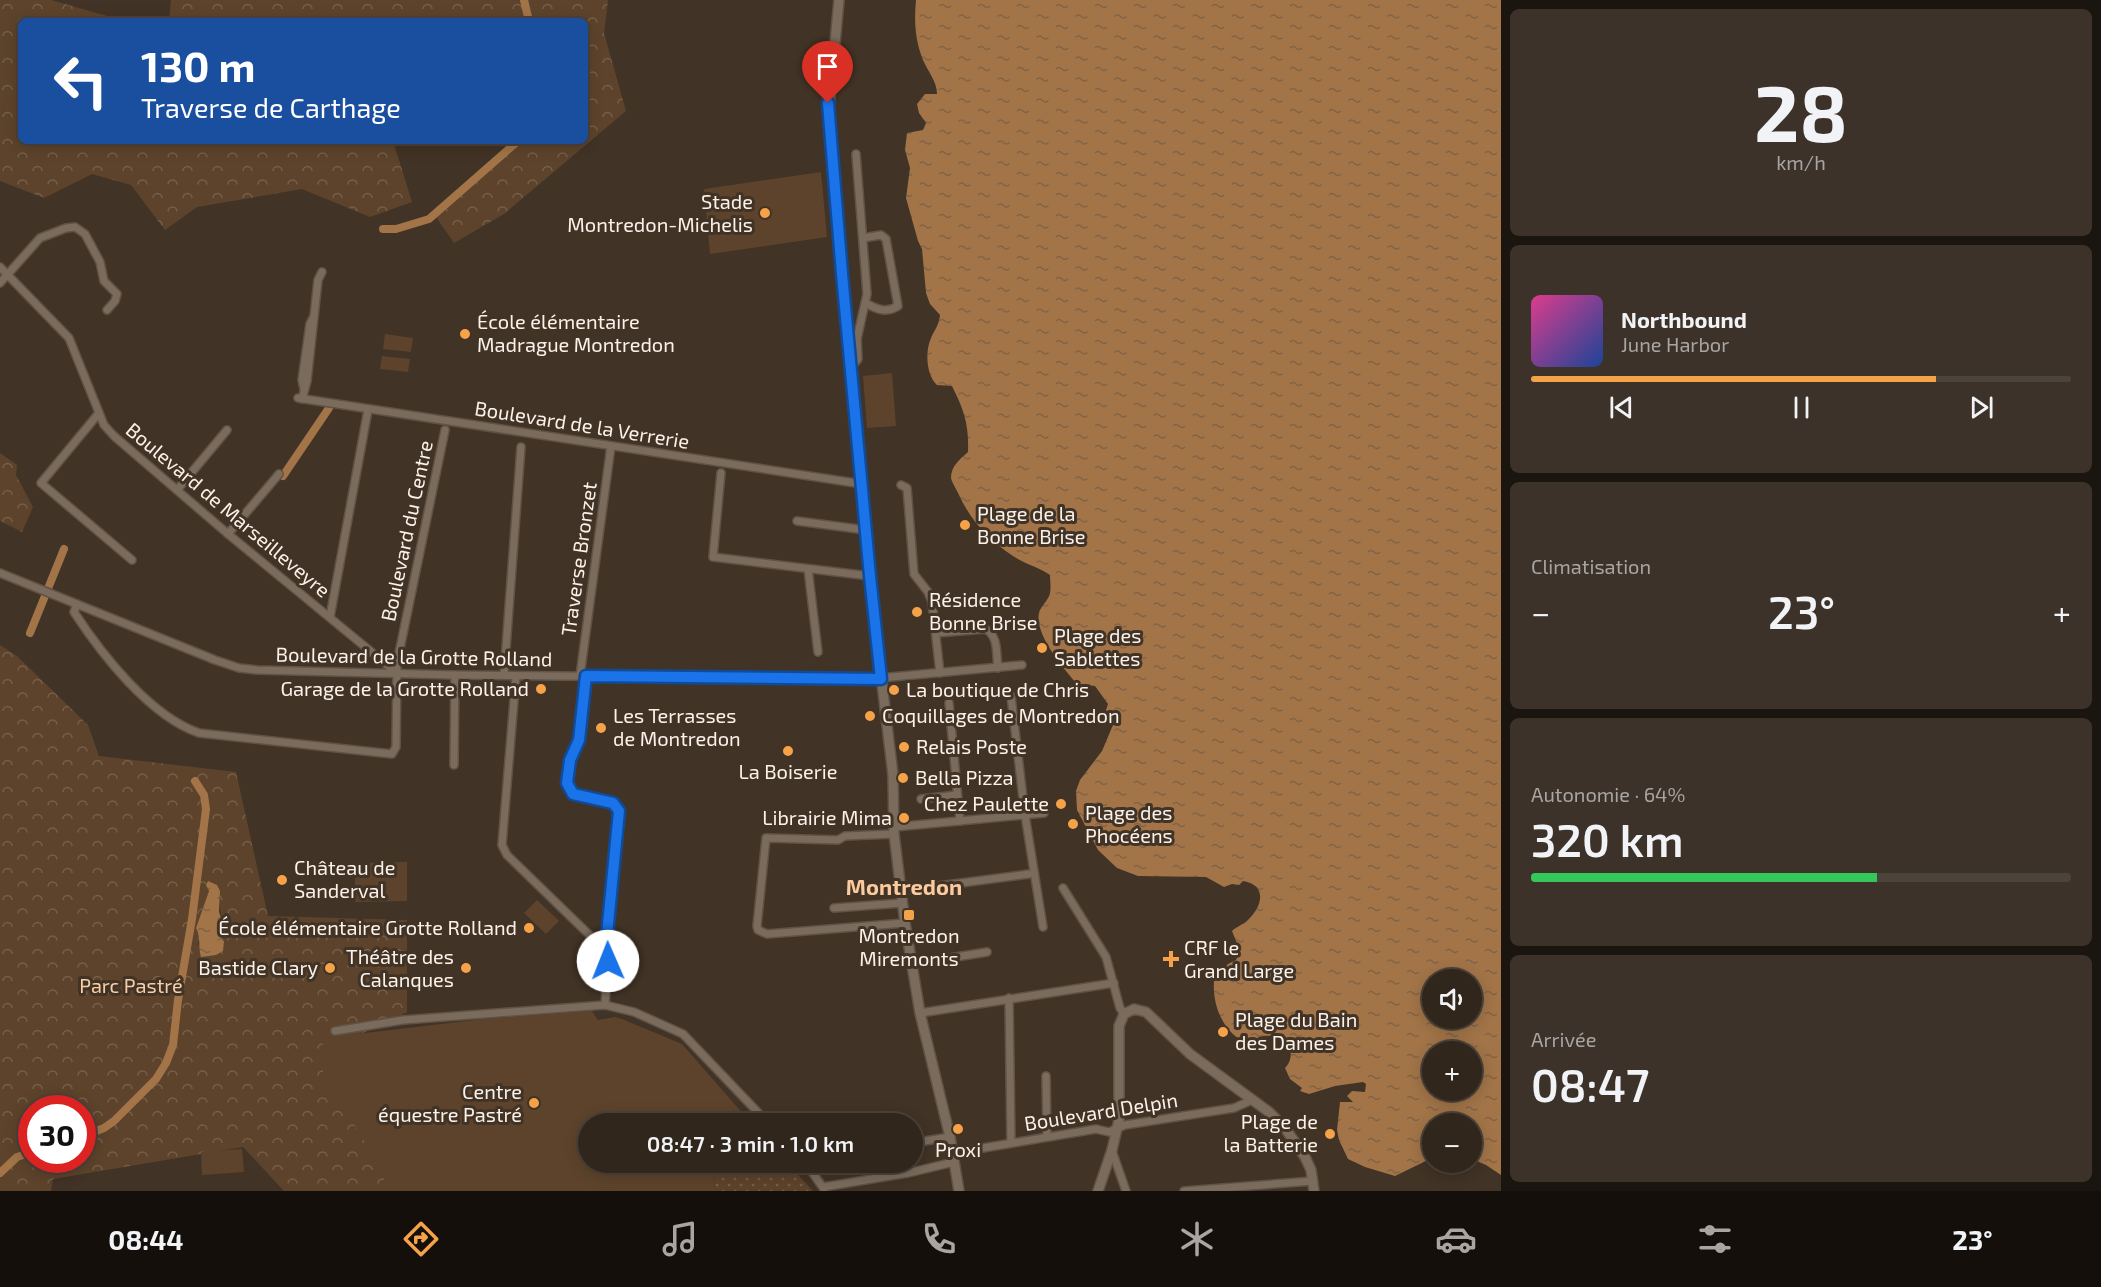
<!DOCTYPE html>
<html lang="fr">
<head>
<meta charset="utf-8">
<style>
  body { margin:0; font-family:"Exo 2",sans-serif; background:#3d3229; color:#f1f3f6; height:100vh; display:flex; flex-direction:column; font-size:22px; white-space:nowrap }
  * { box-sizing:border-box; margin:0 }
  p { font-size:20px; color:#a8a5a3 }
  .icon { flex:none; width:33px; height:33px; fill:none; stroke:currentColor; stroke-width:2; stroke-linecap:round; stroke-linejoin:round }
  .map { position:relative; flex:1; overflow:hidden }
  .sheet { display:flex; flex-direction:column; gap:9px; padding:9px; background:#1b150f; width:600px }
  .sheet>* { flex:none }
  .guide { position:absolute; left:18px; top:18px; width:570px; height:126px; border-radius:9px; box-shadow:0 3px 15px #0003,0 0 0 2px #4c433b; background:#1a4fa0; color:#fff; overflow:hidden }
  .tools { position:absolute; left:1422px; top:969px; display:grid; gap:12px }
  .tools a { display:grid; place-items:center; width:60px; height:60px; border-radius:50%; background:#31261c; box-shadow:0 3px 15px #0003,0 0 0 2px #4c433b; font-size:30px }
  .speed { position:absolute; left:18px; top:1095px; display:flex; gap:12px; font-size:30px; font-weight:700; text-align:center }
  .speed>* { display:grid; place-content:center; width:78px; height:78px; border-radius:50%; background:#31261c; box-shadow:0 3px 15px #0003,0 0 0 2px #4c433b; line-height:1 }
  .speed .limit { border:9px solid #d22; background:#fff; color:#111 }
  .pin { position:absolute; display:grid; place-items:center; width:51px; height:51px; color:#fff; margin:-62px -26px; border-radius:50% 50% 50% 0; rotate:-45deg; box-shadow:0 0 6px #0007 }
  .pin .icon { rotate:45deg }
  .me { position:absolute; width:66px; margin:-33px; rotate:359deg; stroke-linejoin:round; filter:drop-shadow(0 0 4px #0008) }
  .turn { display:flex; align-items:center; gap:21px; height:126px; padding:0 24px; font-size:27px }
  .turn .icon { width:78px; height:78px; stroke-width:2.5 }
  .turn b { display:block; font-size:42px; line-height:51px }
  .big { font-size:45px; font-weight:600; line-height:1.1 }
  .sheet .tile { flex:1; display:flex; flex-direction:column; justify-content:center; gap:9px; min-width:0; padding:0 21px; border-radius:9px; background:#3d3229 }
  .sheet .dial { align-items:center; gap:0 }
  .dial b { font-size:78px; line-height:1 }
  .song { display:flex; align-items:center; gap:18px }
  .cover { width:72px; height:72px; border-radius:9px; background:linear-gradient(135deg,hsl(330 70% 55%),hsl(220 70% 35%)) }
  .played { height:6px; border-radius:3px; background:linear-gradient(90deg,#f6a248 75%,#4c433b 75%) }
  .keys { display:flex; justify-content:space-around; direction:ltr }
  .heat { display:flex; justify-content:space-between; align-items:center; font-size:33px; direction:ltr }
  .charge { height:9px; border-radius:4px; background:linear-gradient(90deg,#34c759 64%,#4c433b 0) }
  .trip { position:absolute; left:578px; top:1113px; width:345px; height:60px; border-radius:30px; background:#31261c; box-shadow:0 3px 15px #0003,0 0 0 2px #4c433b; font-weight:600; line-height:60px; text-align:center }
  .menu { display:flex; height:96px; justify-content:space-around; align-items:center; background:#140f0b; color:#a8a5a3 }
  .menu .icon { width:42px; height:42px }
  .menu .on { color:#f6a248 }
  .menu b { font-size:27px; color:#f1f3f6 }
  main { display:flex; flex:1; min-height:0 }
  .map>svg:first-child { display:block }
</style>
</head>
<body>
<main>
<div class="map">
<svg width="1501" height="1191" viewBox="0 0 1501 1191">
  <defs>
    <pattern id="green-dots" width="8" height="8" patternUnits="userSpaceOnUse" patternTransform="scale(1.5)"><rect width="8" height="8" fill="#5d432b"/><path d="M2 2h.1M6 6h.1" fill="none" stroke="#755f4a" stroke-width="1.8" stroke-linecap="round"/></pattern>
    <pattern id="forest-crowns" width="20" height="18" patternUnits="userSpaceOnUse" patternTransform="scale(1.5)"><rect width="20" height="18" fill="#5d432b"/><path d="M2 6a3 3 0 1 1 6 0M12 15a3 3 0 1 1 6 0" fill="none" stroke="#755f4a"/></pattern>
    <pattern id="water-ripples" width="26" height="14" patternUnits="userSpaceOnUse" patternTransform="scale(1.5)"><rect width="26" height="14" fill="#a27448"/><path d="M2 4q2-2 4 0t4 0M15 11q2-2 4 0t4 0" fill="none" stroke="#806347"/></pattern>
  </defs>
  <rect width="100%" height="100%" fill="#413325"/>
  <path fill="url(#green-dots)" d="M715 1162 787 1163 813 1191H714Z"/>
  <g fill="url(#forest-crowns)" fill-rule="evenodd">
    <path d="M0 0H51L125 21H21V141H393L412 202 370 217 302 189 197 207 165 230 131 185 92 174 44 198 0 181Z"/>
    <path d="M171 0H608L604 33 626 111 504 214 454 243 436 217 500 161 517 141H585V21H169Z"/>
    <path d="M0 453 17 465 16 475 33 507 22 532 0 521Z"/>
    <path d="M0 645 17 656 88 725 99 756 236 772 268 916 407 920V1012L338 1045 453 1191H284L243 1147 53 1179 51 1191H0ZM207 882 220 895C219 911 223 921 220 936L222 940 198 945 199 934 196 928 209 891ZM32 1108H82V1160H32Z"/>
  </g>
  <g fill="#5d432b">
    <path d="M821 172 827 237 710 254 704 189Z"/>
    <path d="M385 334 413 338 411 352 383 349Z"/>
    <path d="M382 356 410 359 408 372 380 369Z"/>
    <path d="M892 373 896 426 867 428 863 376Z"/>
    <path d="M407 862V901L355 902V863Z"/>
    <path d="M537 900 559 921 546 934 524 913Z"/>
    <path d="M592 1011 598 1020 615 1017 622 1019 682 1044 745 1116V1123L588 1124V1162L715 1163 714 1191H389L378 1164 351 1119 323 1090V1038L483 1019Z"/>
    <path d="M242 1149 244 1172 202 1175 201 1152Z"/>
  </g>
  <g fill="url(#water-ripples)" fill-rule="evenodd">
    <path d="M916 0H1501V1175L1486 1165 1472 1159V1124H1432V1158L1395 1176 1365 1167 1348 1159 1339 1140 1337 1130 1340 1102H1353L1347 1096 1352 1091 1365 1092 1366 1084 1363 1082 1335 1086 1309 1094 1300 1091 1302 1088 1290 1079 1285 1068C1292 1061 1291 1053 1290 1045 1279 1037 1272 1034 1259 1037L1253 1045C1225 1038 1212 1007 1214 981L1228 964 1236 960 1240 951 1232 931C1237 926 1243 925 1248 920 1262 907 1268 885 1243 881L1239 885 1232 884 1224 887 1206 877 1138 876 1117 868 1098 850 1077 810 1076 791 1080 780 1102 751 1113 725 1106 710 1108 704 1095 686 1077 684C1064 669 1031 631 1040 610 1042 606 1046 602 1048 598 1052 592 1050 582 1050 575 1039 567 1025 564 1013 556 989 540 971 521 959 495 957 490 952 483 951 478 951 466 960 459 968 452 969 424 964 410 952 386L937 385C926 375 925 351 931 338 935 329 939 325 940 315L930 304 926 293 922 249 918 241 906 198 910 168 905 150 907 133 923 130 926 123 919 113 917 104 925 94H937C937 81 928 72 923 60 915 40 914 21 916 0ZM1432 980H1472V1018H1432ZM1432 1052H1472V1090H1432Z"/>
    <path d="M208 881 217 885 220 891 219 912 223 924 220 936 224 941 223 951 216 955 201 957C198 947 201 937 196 928L209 891 206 885Z"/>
  </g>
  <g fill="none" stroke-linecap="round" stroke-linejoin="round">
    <g stroke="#a27448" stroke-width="8">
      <path d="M524 0 529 21"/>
      <path d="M383 229H396L429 219 518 141"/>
      <path d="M283 476 329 408"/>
      <path d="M30 633 64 549"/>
      <path d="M82 1137 104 1128 114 1121 156 1079 166 1063 173 1045 178 1000 192 919 206 809 204 795 195 781"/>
      <path d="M0 1173 17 1157 32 1152"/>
    </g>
    <defs>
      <g id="street">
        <path d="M863 238 881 235 886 239 898 306C887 313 877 310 866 303"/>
        <path d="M0 267 69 338 104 425 114 436 228 534 397 673"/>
        <path d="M0 283 40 238 66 228 75 227 85 234 100 262 104 281 117 294 115 301 107 310"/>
        <path d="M850 364 855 363 858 359 857 339 867 294 856 154"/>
        <path d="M304 389 302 380 310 324 313 318"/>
        <path d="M298 398 862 484"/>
        <path d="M302 399 307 381 318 280 322 272"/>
        <path d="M99 413 41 483 132 560"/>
        <path d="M721 473 713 557 870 576"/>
        <path d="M901 485 907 488 914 574 928 592 932 602 940 673"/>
        <path d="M177 490 227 430"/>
        <path d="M797 521 866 530"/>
        <path d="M228 534 279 474"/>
        <path d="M808 569 818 652"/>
        <path d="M0 573 215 660 239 668 257 670 455 675 869 679 1022 665"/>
        <path d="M77 604 74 612C102 655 150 716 199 733L392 754 396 747 397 663 445 430"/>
        <path d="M330 617 368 410"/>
        <path d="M936 633 985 629C999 635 996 655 998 668"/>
        <path d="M504 675 521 447"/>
        <path d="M516 676 502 845 507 855 606 951"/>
        <path d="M580 676 611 446"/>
        <path d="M586 676 579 740 570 760 567 783 573 794 613 803 619 811 606 945 608 961 605 1005"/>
        <path d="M1011 696 1025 815 1043 927"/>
        <path d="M949 703 960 821"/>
        <path d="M454 765 455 675"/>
        <path d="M921 799 957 795"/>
        <path d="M894 827 1044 813"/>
        <path d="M894 834 845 836 838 840 766 838 757 926 758 930 767 934 905 923"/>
        <path d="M1063 888 1106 957 1120 1008 1124 1014"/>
        <path d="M900 891 1029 874"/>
        <path d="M834 908 902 903"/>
        <path d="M912 964 987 952"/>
        <path d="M1009 998 1011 1143"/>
        <path d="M920 1013 1114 983"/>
        <path d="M335 1031 403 1020 605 1005 634 1012 683 1034 769 1124"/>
        <path d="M1046 1076 1047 1137"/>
        <path d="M912 1143 950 1137"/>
        <path d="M1112 1151 1126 1191"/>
        <path d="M953 1153 1096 1129 1109 1132 1125 1125 1234 1108 1252 1100"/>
        <path d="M805 1162 824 1189"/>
        <path d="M823 1187 908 1173 954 1162"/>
        <path d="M1184 1191 1313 1181"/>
      </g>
      <g id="secondary">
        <path d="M839 0 828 117 871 592 893 775 894 834 905 923 920 1013 950 1137 959 1191"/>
        <path d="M1098 1191 1112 1150 1119 1120V1026L1124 1014 1134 1009 1146 1012 1190 1054 1269 1112 1285 1128 1305 1157 1311 1170 1314 1191"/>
      </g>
    </defs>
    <use href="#street" stroke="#5f5246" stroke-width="10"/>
    <use href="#secondary" stroke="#5f5246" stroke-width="12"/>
    <use href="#street" stroke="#7b6b5c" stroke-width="7"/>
    <use href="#secondary" stroke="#7b6b5c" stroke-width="9"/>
  </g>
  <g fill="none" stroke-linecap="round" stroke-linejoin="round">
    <defs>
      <path id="route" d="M608 961 606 945 619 811 613 803 573 794 567 783 570 760 579 740 586 676 881 679 870 576 842 274 828 103"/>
    </defs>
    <use href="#route" stroke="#114b97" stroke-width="15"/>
    <use href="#route" stroke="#1a73e8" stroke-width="10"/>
  </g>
  <g fill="#f6a248" stroke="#413325" stroke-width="2">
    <circle cx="765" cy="213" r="6"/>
    <circle cx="465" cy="334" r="6"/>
    <circle cx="965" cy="525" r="6"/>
    <circle cx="917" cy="612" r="6"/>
    <circle cx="1042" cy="648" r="6"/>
    <circle cx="541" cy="689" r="6"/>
    <circle cx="894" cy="690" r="6"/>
    <circle cx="870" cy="716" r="6"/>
    <circle cx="601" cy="728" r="6"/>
    <circle cx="904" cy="747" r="6"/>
    <circle cx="788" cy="751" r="6"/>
    <circle cx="903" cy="778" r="6"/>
    <circle cx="1061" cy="804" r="6"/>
    <circle cx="904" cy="818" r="6"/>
    <circle cx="1073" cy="824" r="6"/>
    <circle cx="282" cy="880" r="6"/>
    <rect x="903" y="909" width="12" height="12" rx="3"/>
    <circle cx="529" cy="928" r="6"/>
    <path d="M1168 950h6v6h6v6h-6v6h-6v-6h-6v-6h6z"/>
    <circle cx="330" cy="968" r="6"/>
    <circle cx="466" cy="968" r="6"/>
    <circle cx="1223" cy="1032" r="6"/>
    <circle cx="534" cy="1103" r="6"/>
    <circle cx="958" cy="1129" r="6"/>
    <circle cx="1330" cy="1134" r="6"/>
  </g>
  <g text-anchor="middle" stroke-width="6" stroke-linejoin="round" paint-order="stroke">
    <g font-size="20" fill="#fcf2ea" stroke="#413325" text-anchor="start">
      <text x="753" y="209" text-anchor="end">Stade<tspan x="753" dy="23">Montredon-Michelis</tspan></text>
      <text x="477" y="329">École élémentaire<tspan x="477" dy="23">Madrague Montredon</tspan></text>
      <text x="977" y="521">Plage de la<tspan x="977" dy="23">Bonne Brise</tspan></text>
      <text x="929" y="607">Résidence<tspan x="929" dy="23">Bonne Brise</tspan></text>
      <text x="1054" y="643">Plage des<tspan x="1054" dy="23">Sablettes</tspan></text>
      <text x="529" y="696" text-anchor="end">Garage de la Grotte Rolland</text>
      <text x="906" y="697">La boutique de Chris</text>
      <text x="613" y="723">Les Terrasses<tspan x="613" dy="23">de Montredon</tspan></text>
      <text x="882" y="723">Coquillages de Montredon</text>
      <text x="916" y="754">Relais Poste</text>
      <text x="788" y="779" text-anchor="middle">La Boiserie</text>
      <text x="915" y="785">Bella Pizza</text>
      <text x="1049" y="811" text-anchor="end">Chez Paulette</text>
      <text x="1085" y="820">Plage des<tspan x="1085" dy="23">Phocéens</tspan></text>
      <text x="892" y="825" text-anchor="end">Librairie Mima</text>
      <text x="294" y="875">Château de<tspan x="294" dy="23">Sanderval</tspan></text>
      <text x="517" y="935" text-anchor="end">École élémentaire Grotte Rolland</text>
      <text x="909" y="943" text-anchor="middle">Montredon<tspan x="909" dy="23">Miremonts</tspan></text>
      <text x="1184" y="955">CRF le<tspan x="1184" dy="23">Grand Large</tspan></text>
      <text x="454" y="964" text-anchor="end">Théâtre des<tspan x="454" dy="23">Calanques</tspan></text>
      <text x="318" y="975" text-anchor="end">Bastide Clary</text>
      <text x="1235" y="1027">Plage du Bain<tspan x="1235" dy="23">des Dames</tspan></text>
      <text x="522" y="1099" text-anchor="end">Centre<tspan x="522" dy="23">équestre Pastré</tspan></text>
      <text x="1318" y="1129" text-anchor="end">Plage de<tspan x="1318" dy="23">la Batterie</tspan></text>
      <text x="958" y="1157" text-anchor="middle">Proxi</text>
    </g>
    <g font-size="20" fill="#fcf2ea" stroke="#413325">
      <text transform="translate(582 425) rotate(9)" y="7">Boulevard de la Verrerie</text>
      <text transform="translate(228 510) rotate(40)" y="7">Boulevard de Marseilleveyre</text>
      <text transform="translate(407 531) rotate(-78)" y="7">Boulevard du Centre</text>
      <text transform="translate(579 559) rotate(-82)" y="7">Traverse Bronzet</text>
      <text transform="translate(414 657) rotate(1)" y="7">Boulevard de la Grotte Rolland</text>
      <text transform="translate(1101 1112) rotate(-9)" y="7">Boulevard Delpin</text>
    </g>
    <g font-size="20" fill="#f7cea8" stroke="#413325">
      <text x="131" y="993">Parc Pastré</text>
    </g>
    <g font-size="22" font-weight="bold" fill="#fbca9e" stroke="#413325">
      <text x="904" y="895">Montredon</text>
    </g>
  </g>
</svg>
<div class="tools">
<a><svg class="icon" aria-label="sound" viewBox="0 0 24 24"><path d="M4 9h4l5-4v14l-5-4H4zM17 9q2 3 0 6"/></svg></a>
<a>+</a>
<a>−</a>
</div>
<div class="speed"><div class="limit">30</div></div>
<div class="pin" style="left:828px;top:103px;background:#d93025"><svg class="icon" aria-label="arrive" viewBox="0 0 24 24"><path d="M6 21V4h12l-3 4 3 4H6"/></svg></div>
<svg class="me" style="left:608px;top:961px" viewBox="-20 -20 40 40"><circle r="19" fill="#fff"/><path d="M0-13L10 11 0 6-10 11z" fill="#1a73e8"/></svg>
<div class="trip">08:47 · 3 min · 1.0 km</div>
<div class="guide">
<div class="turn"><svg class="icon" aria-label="left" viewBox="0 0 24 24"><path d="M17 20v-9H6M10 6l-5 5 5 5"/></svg><div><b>130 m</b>Traverse de Carthage</div></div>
</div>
</div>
<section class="sheet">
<div class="tile dial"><b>28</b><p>km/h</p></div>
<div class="tile">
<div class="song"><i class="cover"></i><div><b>Northbound</b><p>June Harbor</p></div></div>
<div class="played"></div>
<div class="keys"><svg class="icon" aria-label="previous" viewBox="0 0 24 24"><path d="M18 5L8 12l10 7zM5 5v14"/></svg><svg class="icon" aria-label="pause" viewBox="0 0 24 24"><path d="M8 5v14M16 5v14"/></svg><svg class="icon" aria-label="next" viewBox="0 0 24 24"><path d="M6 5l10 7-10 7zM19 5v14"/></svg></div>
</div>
<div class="tile"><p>Climatisation</p>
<div class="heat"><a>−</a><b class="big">23°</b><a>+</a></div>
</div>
<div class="tile"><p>Autonomie · 64%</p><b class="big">320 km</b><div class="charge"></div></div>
<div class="tile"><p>Arrivée</p><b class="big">08:47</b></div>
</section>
</main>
<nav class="menu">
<b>08:44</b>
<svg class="icon on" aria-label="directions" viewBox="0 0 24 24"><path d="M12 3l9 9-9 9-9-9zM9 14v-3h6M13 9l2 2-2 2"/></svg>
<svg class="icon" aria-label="music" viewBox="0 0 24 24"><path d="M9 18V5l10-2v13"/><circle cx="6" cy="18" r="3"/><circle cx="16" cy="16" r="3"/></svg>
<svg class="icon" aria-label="phone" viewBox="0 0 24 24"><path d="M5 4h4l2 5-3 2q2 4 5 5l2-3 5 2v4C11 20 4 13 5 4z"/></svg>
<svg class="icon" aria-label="climate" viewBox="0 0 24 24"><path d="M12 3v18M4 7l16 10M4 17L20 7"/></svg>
<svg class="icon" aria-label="car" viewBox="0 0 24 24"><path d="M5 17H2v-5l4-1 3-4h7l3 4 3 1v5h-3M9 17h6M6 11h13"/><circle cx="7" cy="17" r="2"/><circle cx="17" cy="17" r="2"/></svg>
<svg class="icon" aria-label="filters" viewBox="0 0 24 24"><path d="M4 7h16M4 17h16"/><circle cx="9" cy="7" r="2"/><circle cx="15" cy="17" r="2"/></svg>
<b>23°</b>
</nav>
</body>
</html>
